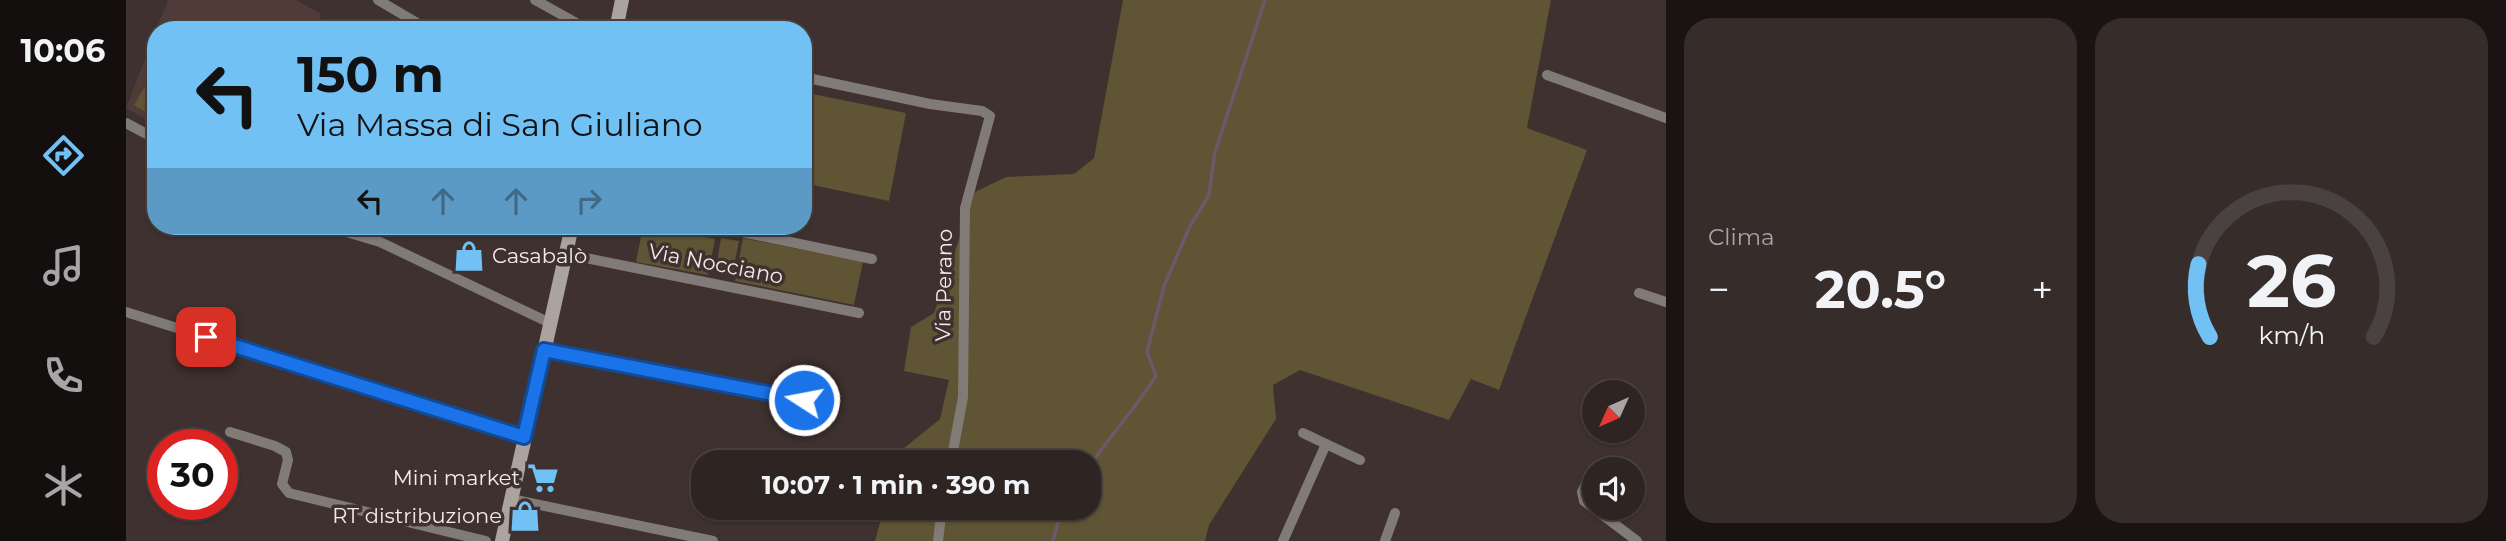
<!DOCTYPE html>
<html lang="it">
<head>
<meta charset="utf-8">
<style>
  body { margin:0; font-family:Montserrat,sans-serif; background:#362d2b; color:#f1f3f6; height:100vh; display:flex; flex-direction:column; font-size:26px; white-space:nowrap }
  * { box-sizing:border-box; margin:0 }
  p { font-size:23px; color:#a7a5a6 }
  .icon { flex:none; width:38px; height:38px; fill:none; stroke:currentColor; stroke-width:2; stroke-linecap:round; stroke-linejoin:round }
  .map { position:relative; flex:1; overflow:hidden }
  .drawer { display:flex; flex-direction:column; gap:18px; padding:18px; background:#191413; width:840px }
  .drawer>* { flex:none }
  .top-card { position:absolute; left:21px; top:21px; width:665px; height:214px; border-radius:28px; box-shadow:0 2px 5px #0004,0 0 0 2px #494241; background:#72c1f5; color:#111; overflow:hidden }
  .needle { width:46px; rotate:225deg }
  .buttons { position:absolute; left:1456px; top:380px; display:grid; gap:14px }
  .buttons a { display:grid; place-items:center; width:63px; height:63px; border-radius:50%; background:#2e2523; box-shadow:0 2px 5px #0004,0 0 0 2px #494241; font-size:35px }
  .speed { position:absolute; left:21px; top:429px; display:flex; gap:14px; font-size:35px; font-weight:700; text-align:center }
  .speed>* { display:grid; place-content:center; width:91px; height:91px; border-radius:50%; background:#2e2523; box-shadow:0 2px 5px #0004,0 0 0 2px #494241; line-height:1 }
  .speed .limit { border:10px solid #d22; background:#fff; color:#111 }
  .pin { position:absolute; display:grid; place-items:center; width:60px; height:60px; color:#fff; margin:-30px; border-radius:14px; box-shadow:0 4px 10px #0006 }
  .me { position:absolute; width:77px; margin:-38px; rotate:281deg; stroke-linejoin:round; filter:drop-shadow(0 0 5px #0008) }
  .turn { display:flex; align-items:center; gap:24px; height:147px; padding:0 35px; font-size:32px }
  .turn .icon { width:91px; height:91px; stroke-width:2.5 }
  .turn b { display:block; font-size:49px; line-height:60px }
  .lanes { display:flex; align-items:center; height:66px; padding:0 35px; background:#0003; justify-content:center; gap:35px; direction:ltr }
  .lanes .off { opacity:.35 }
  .big { font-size:52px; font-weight:700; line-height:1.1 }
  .drawer .widget { flex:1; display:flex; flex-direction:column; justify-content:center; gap:10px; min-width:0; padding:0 24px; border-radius:28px; background:#362d2b }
  .drawer .dial { align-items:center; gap:0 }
  .dial svg { height:182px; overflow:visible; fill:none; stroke:#494241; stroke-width:7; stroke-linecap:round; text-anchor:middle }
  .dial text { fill:#f1f3f6; stroke:none }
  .heat { display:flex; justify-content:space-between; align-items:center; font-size:38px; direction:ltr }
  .drawer .tiles { flex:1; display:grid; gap:18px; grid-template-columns:repeat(2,1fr) }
  .trip { position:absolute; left:565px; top:450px; width:410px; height:70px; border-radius:28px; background:#2e2523; box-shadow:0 2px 5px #0004,0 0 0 2px #494241; font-weight:700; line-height:70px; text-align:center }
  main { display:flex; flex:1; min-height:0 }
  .menu { display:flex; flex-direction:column; width:126px; justify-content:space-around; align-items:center; background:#120f0e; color:#a7a5a6 }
  .menu .icon { width:49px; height:49px }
  .menu .active { color:#72c1f5 }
  .menu b { font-size:32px; color:#f1f3f6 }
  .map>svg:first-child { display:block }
</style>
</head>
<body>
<main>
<nav class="menu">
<b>10:06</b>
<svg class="icon active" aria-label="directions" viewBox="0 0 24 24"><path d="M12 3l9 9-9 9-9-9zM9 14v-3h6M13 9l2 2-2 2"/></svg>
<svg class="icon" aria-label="music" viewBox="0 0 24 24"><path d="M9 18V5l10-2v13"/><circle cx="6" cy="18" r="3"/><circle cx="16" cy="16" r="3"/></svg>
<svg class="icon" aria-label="phone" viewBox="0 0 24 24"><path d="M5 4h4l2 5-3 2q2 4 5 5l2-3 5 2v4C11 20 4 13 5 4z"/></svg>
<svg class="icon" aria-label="climate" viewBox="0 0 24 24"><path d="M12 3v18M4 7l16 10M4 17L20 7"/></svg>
</nav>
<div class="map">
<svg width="1540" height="541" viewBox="0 0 1540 541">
  <rect width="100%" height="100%" fill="#3e312f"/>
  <g fill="#4f3c38">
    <path d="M42 0H170L195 14 192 30H30Z"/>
    <path d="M30 31V125L0 108Z"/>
  </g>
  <g fill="#5f5433">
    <path d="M997 0H1425L1401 128 1461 150 1373 390 1345 379 1323 420 1174 370 1147 385 1150 419 1083 525 1079 541H749L758 508H962V462H769L772 453 814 419 823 380 778 371 785 327 808 313 849 192 880 177 948 174 968 158Z"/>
    <path d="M25 76 30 79V118L8 105Z"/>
    <path d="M677 92 780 113 763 201 677 183Z"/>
    <path d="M517 226 589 239 582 275 510 262Z"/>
    <path d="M595 238 613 241 606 276 589 273Z"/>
    <path d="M617 238 737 262 728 305 609 281Z"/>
  </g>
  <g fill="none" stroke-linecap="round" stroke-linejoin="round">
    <g stroke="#70566b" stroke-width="3.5">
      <path d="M962 468C984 436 1009 409 1030 376L1021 352 1038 286 1064 226 1083 195 1089 152 1139 0"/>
      <path d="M927 541 936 508"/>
    </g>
    <g stroke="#807b77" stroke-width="10">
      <path d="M252 0 303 30"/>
      <path d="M409 0 463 30"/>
      <path d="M201 30 202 24"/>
      <path d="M1421 75 1540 118"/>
      <path d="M677 77 804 104 856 111 864 116 839 208 837 397 825 462"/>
      <path d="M0 123 30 139"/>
      <path d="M200 226 254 242 424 323"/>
      <path d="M406 226 444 233"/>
      <path d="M587 226 746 259"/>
      <path d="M440 254 733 313"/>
      <path d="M1513 293 1540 302"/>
      <path d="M0 312 398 437"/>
      <path d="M418 350 678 400"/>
      <path d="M104 432 149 446 160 452 162 460 156 484 163 493 360 541"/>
      <path d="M1177 433 1200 444"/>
      <path d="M1467 469 1456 492 1458 501 1511 541"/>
      <path d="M385 499 587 541"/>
      <path d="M812 541 816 508"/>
      <path d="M1157 541 1200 444 1234 460"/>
      <path d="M1259 541 1269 513"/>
    </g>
    <g stroke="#aba39d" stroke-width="14">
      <path d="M490 30 496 0"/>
      <path d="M376 541 446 226"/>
    </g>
  </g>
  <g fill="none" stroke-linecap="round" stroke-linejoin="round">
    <defs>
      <path id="route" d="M80 337 398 437 418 350 678 400"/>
    </defs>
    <use href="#route" stroke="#114b97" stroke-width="18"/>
    <use href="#route" stroke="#1a73e8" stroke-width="12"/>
  </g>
  <defs>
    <symbol id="shop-bare" viewBox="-9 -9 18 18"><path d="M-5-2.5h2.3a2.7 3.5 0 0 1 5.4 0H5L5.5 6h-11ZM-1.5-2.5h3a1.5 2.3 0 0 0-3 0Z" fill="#72c1f5" stroke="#3e312f" stroke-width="2.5" paint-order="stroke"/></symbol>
    <symbol id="supermarket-bare" viewBox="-9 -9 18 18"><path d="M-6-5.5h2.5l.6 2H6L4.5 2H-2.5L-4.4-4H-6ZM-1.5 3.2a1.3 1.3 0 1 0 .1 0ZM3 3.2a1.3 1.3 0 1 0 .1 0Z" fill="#72c1f5" stroke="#3e312f" stroke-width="2.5" paint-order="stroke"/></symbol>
  </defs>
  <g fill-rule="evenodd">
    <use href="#shop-bare" x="321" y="234" width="44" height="44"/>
    <use href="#supermarket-bare" x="395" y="456" width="44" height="44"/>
    <use href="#shop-bare" x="377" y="494" width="44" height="44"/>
  </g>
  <g text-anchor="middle" stroke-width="7" stroke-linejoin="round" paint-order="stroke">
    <g font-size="21" fill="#f3eae9" stroke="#3e312f" text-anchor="end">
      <text x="366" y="263" text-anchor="start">Casabalò</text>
      <text x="394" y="485">Mini market</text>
      <text x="376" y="523">RT distribuzione</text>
    </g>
    <g font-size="21" fill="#f3eae9" stroke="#3e312f">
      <text transform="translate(590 264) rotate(11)" y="7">Via Nocciano</text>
      <text transform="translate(818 285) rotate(-89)" y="7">Via Perano</text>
    </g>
  </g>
</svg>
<div class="buttons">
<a><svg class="needle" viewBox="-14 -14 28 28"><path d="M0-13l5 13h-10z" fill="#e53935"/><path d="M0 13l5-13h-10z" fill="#a7a5a6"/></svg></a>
<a><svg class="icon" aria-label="sound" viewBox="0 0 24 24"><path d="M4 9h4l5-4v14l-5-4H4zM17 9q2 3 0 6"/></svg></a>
</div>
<div class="speed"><div class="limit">30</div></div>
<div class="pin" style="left:80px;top:337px;background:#d93025"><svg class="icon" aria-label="arrive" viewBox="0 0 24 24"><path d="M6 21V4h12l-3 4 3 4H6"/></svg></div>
<svg class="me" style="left:678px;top:400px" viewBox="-20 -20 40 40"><circle r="17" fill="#1a73e8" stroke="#fff" stroke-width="3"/><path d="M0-11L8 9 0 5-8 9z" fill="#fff"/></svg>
<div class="trip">10:07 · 1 min · 390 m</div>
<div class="top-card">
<div class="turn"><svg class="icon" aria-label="left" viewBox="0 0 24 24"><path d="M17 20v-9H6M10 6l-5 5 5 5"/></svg><div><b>150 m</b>Via Massa di San Giuliano</div></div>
<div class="lanes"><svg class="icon" aria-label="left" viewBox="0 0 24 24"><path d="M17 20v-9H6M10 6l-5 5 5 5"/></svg><svg class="icon off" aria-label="ahead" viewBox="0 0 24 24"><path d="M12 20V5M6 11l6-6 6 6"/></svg><svg class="icon off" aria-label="ahead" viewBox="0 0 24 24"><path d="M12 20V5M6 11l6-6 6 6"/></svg><svg class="icon off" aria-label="right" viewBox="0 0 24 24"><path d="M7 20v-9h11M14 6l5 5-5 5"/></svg></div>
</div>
</div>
<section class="drawer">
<div class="tiles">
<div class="widget"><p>Clima</p>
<div class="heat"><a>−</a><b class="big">20.5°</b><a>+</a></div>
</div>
<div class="widget dial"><svg viewBox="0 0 100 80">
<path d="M14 69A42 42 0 1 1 86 69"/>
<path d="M14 69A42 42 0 0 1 9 37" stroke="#72c1f5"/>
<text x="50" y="56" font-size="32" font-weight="700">26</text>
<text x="50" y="72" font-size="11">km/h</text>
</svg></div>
</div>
</section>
</main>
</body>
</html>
